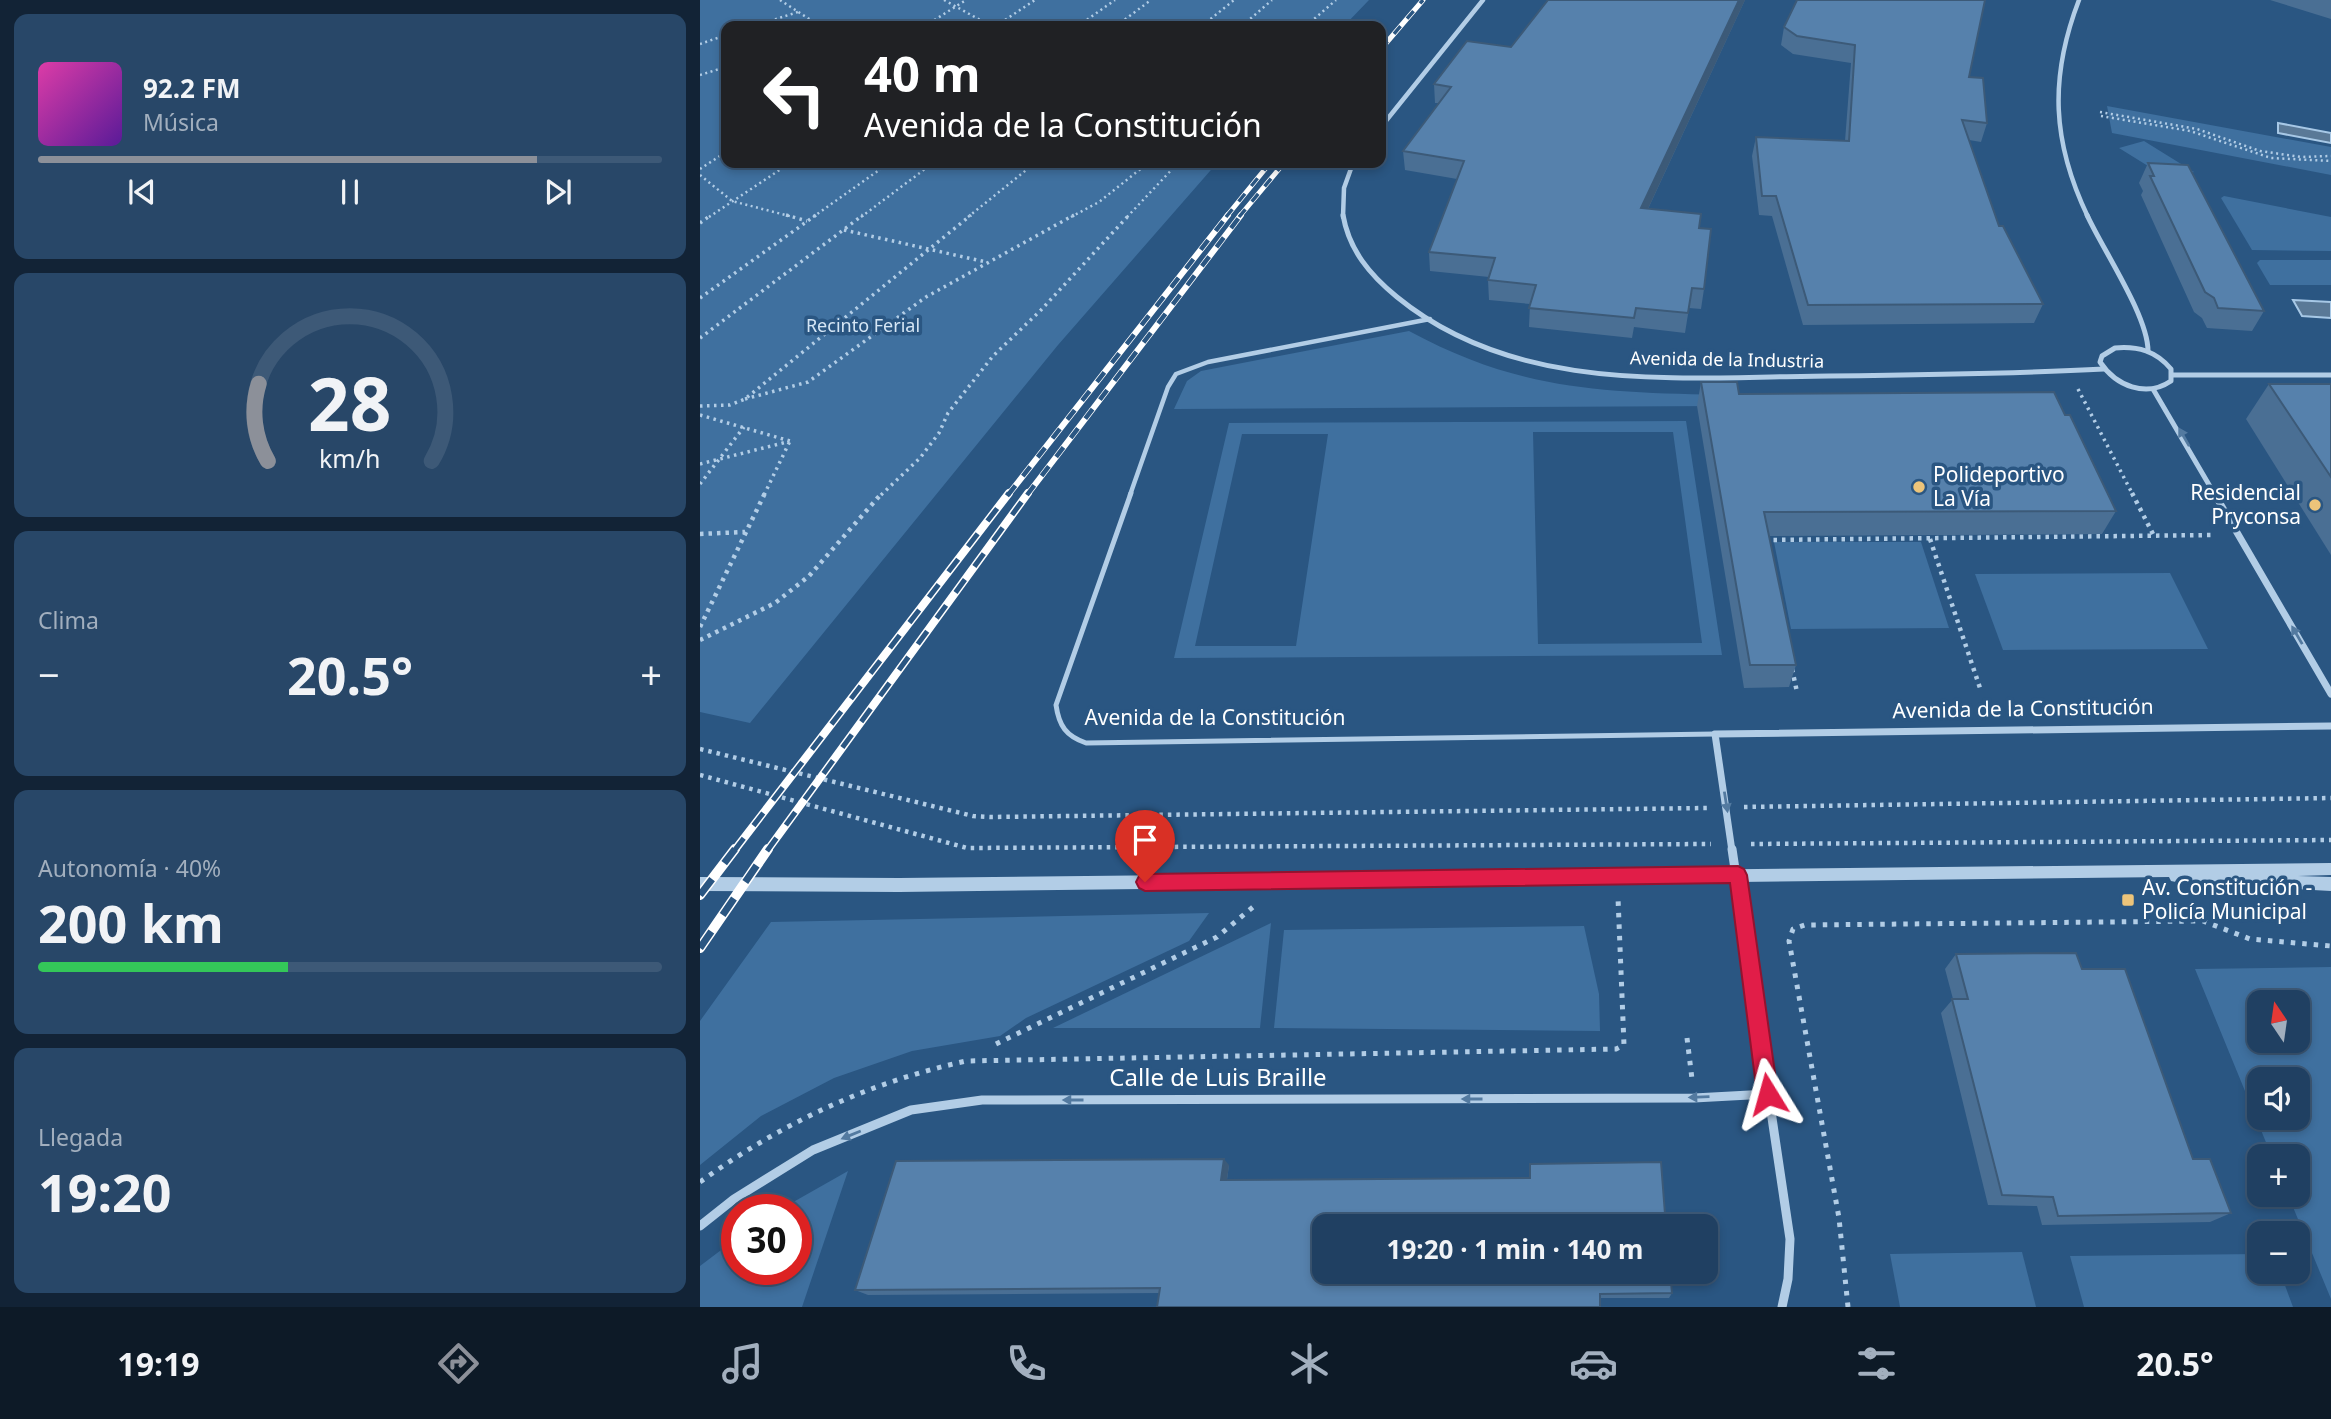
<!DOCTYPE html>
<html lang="es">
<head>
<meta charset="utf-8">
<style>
  body { margin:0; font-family:"Noto Sans",sans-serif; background:#284768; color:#f1f3f6; height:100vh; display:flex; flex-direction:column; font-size:26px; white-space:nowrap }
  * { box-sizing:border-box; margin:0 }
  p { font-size:23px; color:#a2afbe }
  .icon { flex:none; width:38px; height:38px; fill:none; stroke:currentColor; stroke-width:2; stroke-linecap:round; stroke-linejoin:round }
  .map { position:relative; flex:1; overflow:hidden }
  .panel { display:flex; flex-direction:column; gap:14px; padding:14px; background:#122336; width:700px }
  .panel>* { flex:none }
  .top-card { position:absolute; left:21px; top:21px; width:665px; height:147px; border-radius:14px; box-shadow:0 4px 10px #0003,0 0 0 2px #3d5977; background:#202124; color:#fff; overflow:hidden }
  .needle { width:46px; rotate:347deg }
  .tools { position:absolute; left:1547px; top:990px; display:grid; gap:14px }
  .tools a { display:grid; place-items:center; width:63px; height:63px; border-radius:14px; background:#204062; box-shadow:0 4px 10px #0003,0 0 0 2px #3d5977; font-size:35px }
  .speed { position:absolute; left:21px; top:1194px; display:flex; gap:14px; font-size:35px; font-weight:700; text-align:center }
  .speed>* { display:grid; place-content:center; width:91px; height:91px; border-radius:50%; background:#204062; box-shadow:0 4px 10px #0003,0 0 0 2px #3d5977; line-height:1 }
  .speed .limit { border:10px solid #d22; background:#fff; color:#111 }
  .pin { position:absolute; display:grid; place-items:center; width:60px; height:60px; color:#fff; margin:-72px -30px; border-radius:50% 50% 50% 0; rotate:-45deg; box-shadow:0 0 7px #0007 }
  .pin .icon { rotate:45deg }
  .me { position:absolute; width:77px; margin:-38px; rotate:352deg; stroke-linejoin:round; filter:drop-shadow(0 0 5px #0008) }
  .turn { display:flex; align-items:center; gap:24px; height:147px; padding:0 28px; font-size:32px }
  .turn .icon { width:91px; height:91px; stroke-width:2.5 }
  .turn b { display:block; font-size:49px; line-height:60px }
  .big { font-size:52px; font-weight:700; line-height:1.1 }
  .panel .tile { flex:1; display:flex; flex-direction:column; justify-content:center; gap:10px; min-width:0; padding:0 24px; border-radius:14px; background:#284768 }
  .panel .dial { align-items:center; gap:0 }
  .dial svg { height:182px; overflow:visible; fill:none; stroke:#3d5977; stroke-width:7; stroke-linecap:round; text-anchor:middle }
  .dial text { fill:#f1f3f6; stroke:none }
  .song { display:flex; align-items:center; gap:21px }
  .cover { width:84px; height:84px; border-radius:10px; background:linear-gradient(135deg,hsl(320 70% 55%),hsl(270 70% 35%)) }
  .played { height:7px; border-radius:4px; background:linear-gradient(90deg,#8c9099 80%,#3d5977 80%) }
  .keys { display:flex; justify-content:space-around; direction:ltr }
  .heat { display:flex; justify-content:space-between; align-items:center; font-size:38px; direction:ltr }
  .charge { height:10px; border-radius:5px; background:linear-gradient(90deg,#34c759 40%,#3d5977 0) }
  .trip { position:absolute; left:612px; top:1214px; width:406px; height:70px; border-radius:14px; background:#204062; box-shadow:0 4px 10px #0003,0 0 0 2px #3d5977; font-weight:700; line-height:70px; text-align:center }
  .menu { display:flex; height:112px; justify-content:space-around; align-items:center; background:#0d1a27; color:#a2afbe }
  .menu .icon { width:49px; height:49px }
  .menu .selected { color:#8c9099 }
  .menu b { font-size:32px; color:#f1f3f6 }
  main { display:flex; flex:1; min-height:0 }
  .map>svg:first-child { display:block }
</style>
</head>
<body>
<main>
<section class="panel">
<div class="tile">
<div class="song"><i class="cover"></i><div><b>92.2 FM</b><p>Música</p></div></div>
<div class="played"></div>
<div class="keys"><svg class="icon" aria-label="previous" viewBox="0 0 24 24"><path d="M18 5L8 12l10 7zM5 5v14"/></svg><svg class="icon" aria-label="pause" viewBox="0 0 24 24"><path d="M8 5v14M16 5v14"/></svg><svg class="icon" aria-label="next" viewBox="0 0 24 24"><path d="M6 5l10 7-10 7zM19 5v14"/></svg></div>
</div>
<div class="tile dial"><svg viewBox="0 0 100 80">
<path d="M14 69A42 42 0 1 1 86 69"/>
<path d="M14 69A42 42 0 0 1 10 35" stroke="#8c9099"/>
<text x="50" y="56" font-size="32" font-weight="700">28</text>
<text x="50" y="72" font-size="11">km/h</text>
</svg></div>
<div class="tile"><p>Clima</p>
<div class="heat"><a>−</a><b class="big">20.5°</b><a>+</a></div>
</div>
<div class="tile"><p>Autonomía · 40%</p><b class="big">200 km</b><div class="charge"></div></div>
<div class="tile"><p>Llegada</p><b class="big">19:20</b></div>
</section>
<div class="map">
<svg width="1631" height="1307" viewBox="0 0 1631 1307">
  <rect width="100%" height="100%" fill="#2a5682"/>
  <g fill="#3f709f" fill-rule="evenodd">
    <path d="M0 0H669L644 26H26V163H517L358 345 50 723 0 712Z"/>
    <path d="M1407 106 1631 147V175L1412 133Z"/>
    <path d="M1444 141 1494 172 1469 179 1419 148Z"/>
    <path d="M1524 196 1631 217V251L1552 250 1521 198Z"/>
    <path d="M1560 260H1631V285H1570L1557 263Z"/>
    <path d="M709 331C818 390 899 392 1019 395L1020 406 474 409 487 381 501 371Z"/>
    <path d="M986 421 1022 655 474 658 529 423ZM833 432H973L1002 643 838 644ZM542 434H628L596 646H495Z"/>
    <path d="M1074 542H1221L1249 628 1091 629Z"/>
    <path d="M1470 573 1508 649 1303 650 1275 574Z"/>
    <path d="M509 913 489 941 326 1018 300 1036 212 1051 134 1078 61 1116 0 1165V1021L71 922Z"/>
    <path d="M571 923 560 1028H353Z"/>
    <path d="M884 926 899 994 900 1031 574 1028 584 930Z"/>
    <path d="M1631 967V1299L1588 1195H1598V1157H1572L1495 969ZM1559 1003H1598V1041H1559ZM1559 1080H1598V1118H1559Z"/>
    <path d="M148 1171 102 1307H0V1266L37 1238V1269H96V1209H81Z"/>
    <path d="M1322 1252 1336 1307H1200L1190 1254Z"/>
    <path d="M1559 1254V1272H1580L1593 1307H1384L1370 1256Z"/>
  </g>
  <g fill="#5a7997" stroke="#a7c8e6" stroke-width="2">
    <path d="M1578 123 1631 133V143L1578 133Z"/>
    <path d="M1593 300 1631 302V318L1602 316Z"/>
  </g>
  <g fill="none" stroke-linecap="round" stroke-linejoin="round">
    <g stroke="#b2cde6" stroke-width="2.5" stroke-dasharray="2 3.5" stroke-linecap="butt">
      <path d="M80 0 120 26"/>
      <path d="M244 0 291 26"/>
      <path d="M54 26 98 12"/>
      <path d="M225 26 266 0"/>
      <path d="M296 26 335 0"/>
      <path d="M378 26 415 0"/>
      <path d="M416 26 451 0"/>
      <path d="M502 26 534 0"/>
      <path d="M542 26 572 0"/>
      <path d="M606 26 636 0"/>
      <path d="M0 44 26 35"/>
      <path d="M0 75 26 67"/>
      <path d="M1400 112 1497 129 1560 151 1601 157 1631 156"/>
      <path d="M1401 116 1490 131 1571 158 1631 161"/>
      <path d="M0 169 26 152"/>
      <path d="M0 175 32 201 93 217"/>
      <path d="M9 217 90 163"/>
      <path d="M113 217 189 163"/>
      <path d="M161 217 233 163"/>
      <path d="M268 217 335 163"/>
      <path d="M371 217 399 202 448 163"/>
      <path d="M427 217 478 163"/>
    </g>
    <g stroke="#b2cde6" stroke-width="3.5" stroke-dasharray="2.5 4.5" stroke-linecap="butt">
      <path d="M86 215 107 221"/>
      <path d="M0 223 11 215"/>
      <path d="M144 230 286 262"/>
      <path d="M0 298 116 215"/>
      <path d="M0 338 163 215"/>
      <path d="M1378 389 1433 495"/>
      <path d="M45 399 108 382 226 297 374 215"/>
      <path d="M0 406 30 405 45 399 271 215"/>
      <path d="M0 415 90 441"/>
      <path d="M0 464 87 442"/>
      <path d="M0 484 44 427"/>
      <path d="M64 495 90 441"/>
      <path d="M181 495 220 458 239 433 248 413 293 356 341 310 429 215"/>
    </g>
    <g stroke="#b2cde6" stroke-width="4.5" stroke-dasharray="3.5 5" stroke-linecap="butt">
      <path d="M1432 493 1454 536"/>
      <path d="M0 534 45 532"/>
      <path d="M1230 539 1281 691"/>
      <path d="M1068 543V540L1514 535"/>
      <path d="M0 627 65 493"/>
      <path d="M0 640 75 603 109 576 182 493"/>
      <path d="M1092 669 1097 692"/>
      <path d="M0 749 273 816 290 817 1007 808"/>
      <path d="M0 775 267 848 1011 844"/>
      <path d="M1044 807 1631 798"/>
      <path d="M1051 844 1631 840"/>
    </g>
    <g stroke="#b2cde6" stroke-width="5" stroke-dasharray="4.5 7" stroke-linecap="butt">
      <path d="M987 1038 992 1079"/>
      <path d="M296 1044 517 937 553 907"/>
      <path d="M0 1182C82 1123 167 1083 266 1061L916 1049 924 1045 918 898"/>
      <path d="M1148 1307 1139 1218 1089 941 1093 929 1105 925 1503 921 1550 939 1631 946"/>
    </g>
    <path stroke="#b2cde6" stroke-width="4.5" d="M430 495 468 387 476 374 508 362 730 319"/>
    <path stroke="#b2cde6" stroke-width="5" d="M431 493 356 705C359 726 366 736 386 743L1015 734"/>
    <g stroke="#b2cde6" stroke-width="4.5">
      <path d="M1379 0C1349 78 1352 142 1388 217"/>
      <path d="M681 127 783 0"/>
      <path d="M643 217 644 188 653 163"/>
    </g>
    <g stroke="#b2cde6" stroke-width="5">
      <path d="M643 215C649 250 670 275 697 297 818 396 983 377 1129 376 1221 375 1312 374 1404 369"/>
      <path d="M1387 215C1403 250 1448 316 1448 351"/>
      <path d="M1415 348C1438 346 1456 351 1471 369V381C1446 398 1416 386 1400 362L1402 356Z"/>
      <path d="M1473 375H1631"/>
      <path d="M1453 389 1515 495"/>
    </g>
    <g stroke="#b2cde6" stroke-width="7">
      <path d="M1514 493 1631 694"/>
      <path d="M1032 851 1015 734 1631 726"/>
    </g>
    <g stroke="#b2cde6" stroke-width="9">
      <path d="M1032 849 1090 1239 1088 1279 1082 1307"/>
      <path d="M0 1226 34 1199 113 1150 211 1110 282 1100 994 1098 1068 1094"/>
    </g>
    <path fill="#b2cde6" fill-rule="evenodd" d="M1631 863V875L1598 876 1631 877V891L1476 882 1471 881 1469 877 199 892 0 891V877L199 878Z"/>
    <defs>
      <g id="rail-far3">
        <path d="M681 49 723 0"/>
        <path d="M526 217 570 163"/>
        <path d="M539 217 584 163"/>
      </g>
      <g id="rail-far2">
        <path d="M308 495 528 215"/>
        <path d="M327 495 541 215"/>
      </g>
      <g id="rail-far1">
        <path d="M34 851 309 493"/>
        <path d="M67 851 328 493"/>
      </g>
      <g id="rail">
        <path d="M0 895 35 849"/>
        <path d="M0 948 68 849"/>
      </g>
    </defs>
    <use href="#rail-far3" stroke="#fff" stroke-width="5"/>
    <use href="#rail-far2" stroke="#fff" stroke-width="6"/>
    <use href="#rail-far1" stroke="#fff" stroke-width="8"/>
    <use href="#rail" stroke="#fff" stroke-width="10"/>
    <use href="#rail-far3" stroke="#2a5682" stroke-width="3.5" stroke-dasharray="10" stroke-linecap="butt"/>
    <use href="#rail-far2" stroke="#2a5682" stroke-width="4.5" stroke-dasharray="12" stroke-linecap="butt"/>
    <use href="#rail-far1" stroke="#2a5682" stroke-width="5" stroke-dasharray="16" stroke-linecap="butt"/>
    <use href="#rail" stroke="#2a5682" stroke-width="7" stroke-dasharray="20" stroke-linecap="butt"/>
  </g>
  <g fill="#4a6f94">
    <path d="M848 0H1045L948 209 999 228 1004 289 1001 309 989 308 985 333 934 327 932 338 829 327 830 304 789 300 788 280 789 277 730 271 729 252 757 179 705 170 703 151 739 103H735L734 84 811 47Z"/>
    <path d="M1097 0 1269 77 1287 123 1281 142 1269 140 1299 226 1343 304 1334 323 1103 325 1072 216 1059 215 1052 156 1056 137 1145 141 1151 63 1093 54 1081 45 1084 27Z"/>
    <path d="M1570 0H1631V19Z"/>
    <path d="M1448 163 1564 311 1552 331 1507 328 1502 318 1494 312 1441 195 1443 191 1439 183Z"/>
    <path d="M1001 382 1039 394 1365 415 1416 511 1402 534 1069 536 1096 665 1089 687 1044 688 997 406Z"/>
    <path d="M1569 384H1631V555L1546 419Z"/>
    <path d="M1256 954 1382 969 1493 1159 1531 1213 1510 1222 1342 1225 1337 1206 1288 1205 1241 1013 1253 999 1245 969Z"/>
    <path d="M529 1165 527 1180 972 1293 969 1298H900L459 1293 168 1295 155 1290Z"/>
  </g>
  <g fill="#3c5a78">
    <path d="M1039 0H1045L939 228 941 208Z"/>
    <path d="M524 1159 529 1165 526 1186 521 1180Z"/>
  </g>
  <g fill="#5681ac" stroke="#3c5a78" stroke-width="2">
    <path d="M848 0H1039L941 208 1001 214 999 228 1011 229 1004 289 992 288 988 313 936 308 934 318 829 308 836 285 788 280 795 258 729 252 764 161 703 151 751 87 734 84 767 41 811 47Z"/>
    <path d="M1097 0H1285L1269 77 1283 78 1287 123 1262 120 1299 226H1303L1343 304 1108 305 1076 196H1062L1056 137 1149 141 1155 45 1097 36 1084 27Z"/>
    <path d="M1448 163 1488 165 1564 311 1518 308 1514 298 1505 292 1450 176H1454Z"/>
    <path d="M1001 382H1037L1039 394 1354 392 1365 415H1370L1416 511 1064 512 1096 665H1050Z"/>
    <path d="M1569 384H1631V477Z"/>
    <path d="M1376 953 1382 969H1425L1493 1159H1510L1531 1213 1358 1216 1353 1197 1302 1195 1252 999H1268L1256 954Z"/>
    <path d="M524 1159 521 1180 830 1178V1164L961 1162 966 1227H625V1272H970L972 1293 900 1294V1307H457L460 1288 155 1290 196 1161Z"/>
  </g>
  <defs><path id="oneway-solid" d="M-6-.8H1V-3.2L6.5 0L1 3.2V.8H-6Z" transform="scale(1.75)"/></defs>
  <g fill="#537aa0">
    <use href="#oneway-solid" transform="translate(1484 437) rotate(-120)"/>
    <use href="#oneway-solid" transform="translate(1597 635) rotate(-120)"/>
    <use href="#oneway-solid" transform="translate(1026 802) rotate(81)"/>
    <use href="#oneway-solid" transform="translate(999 1097) rotate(178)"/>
    <use href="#oneway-solid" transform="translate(772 1099) rotate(180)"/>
    <use href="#oneway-solid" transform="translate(373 1100) rotate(180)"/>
    <use href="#oneway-solid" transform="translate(151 1135) rotate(158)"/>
  </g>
  <path fill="#e11d48" stroke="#92132f" stroke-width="2" d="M1038 866 1044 869 1047 875 1078 1094 1075 1101 1068 1104 1060 1101 1057 1094 1030 883 445 891 439 888 436 882 439 876 445 874Z"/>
  <g fill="#ecc47a" stroke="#2a5682" stroke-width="2.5">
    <circle cx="1219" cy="487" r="7"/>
    <circle cx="1615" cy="505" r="7"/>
    <rect x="1421" y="893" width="14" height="14" rx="3.5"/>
  </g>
  <g text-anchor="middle" stroke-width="7" stroke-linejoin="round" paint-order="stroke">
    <g font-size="18" fill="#d5e6f5" stroke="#2a5682">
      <text x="163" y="332">Recinto Ferial</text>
    </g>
    <g font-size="18" fill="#fff" stroke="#2a5682">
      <text transform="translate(1027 360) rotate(1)" y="6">Avenida de la Industria</text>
    </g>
    <g font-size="21" fill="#fff" stroke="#2a5682" text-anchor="start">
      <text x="1233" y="482">Polideportivo<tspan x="1233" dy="24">La Vía</tspan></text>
      <text x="1601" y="500" text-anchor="end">Residencial<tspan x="1601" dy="24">Pryconsa</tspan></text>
      <text x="1442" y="895">Av. Constitución -<tspan x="1442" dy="24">Policía Municipal</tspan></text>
    </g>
    <g font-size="21" fill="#fff" stroke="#2a5682">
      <text transform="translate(1323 709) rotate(-1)" y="7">Avenida de la Constitución</text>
      <text x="515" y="725">Avenida de la Constitución</text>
    </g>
    <g font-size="24" fill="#fff" stroke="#2a5682">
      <text x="518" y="1086">Calle de Luis Braille</text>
    </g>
  </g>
</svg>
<div class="tools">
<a><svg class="needle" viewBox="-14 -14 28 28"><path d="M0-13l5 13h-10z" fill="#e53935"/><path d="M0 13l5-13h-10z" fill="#a2afbe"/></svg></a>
<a><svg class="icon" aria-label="sound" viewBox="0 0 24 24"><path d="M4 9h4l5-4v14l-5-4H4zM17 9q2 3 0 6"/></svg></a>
<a>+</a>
<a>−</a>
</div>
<div class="speed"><div class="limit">30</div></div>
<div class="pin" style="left:445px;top:882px;background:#d93025"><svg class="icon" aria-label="arrive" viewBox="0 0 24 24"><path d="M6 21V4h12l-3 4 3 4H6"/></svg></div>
<svg class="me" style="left:1068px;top:1094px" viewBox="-20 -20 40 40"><path d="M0-17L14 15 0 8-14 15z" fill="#e11d48" stroke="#fff" stroke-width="4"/></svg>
<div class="trip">19:20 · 1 min · 140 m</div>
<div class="top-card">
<div class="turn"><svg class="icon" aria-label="left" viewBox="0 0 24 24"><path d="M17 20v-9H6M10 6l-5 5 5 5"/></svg><div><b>40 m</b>Avenida de la Constitución</div></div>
</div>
</div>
</main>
<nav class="menu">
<b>19:19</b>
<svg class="icon selected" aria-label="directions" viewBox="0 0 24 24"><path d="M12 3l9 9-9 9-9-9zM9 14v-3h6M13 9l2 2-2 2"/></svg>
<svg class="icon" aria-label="music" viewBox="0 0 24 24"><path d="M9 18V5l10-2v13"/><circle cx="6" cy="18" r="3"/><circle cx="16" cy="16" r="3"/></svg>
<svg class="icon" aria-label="phone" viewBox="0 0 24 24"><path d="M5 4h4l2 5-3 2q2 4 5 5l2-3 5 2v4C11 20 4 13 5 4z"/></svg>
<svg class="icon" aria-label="climate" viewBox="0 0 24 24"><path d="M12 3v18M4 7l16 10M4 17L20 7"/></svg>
<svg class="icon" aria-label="car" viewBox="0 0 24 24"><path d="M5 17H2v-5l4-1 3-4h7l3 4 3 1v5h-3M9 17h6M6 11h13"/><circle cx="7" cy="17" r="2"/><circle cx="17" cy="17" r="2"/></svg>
<svg class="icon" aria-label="filters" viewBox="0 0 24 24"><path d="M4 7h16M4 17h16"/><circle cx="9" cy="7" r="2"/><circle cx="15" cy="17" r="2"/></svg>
<b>20.5°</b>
</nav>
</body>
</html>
